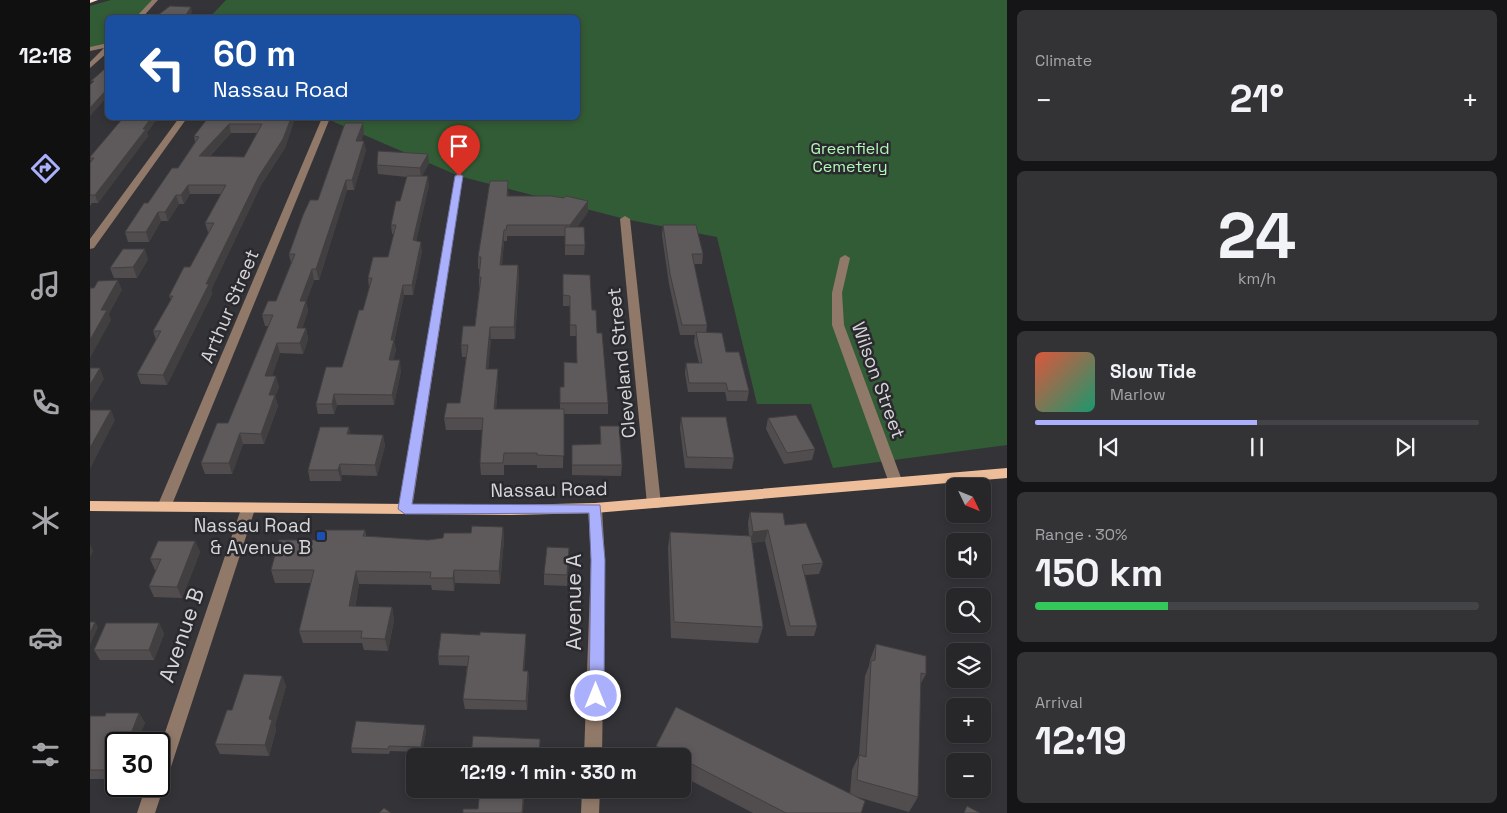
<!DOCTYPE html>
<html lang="en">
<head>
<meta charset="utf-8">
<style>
  body { margin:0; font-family:"Space Grotesk",sans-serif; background:#333336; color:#f1f3f6; height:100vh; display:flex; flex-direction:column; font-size:19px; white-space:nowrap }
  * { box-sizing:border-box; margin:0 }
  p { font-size:16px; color:#a4a5a8 }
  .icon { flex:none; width:28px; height:28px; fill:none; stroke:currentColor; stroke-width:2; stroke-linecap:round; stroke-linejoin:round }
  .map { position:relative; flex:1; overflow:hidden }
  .panel { display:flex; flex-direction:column; gap:10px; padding:10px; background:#151517; width:500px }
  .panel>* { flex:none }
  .guide { position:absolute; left:15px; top:15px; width:475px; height:105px; border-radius:8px; box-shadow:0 2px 8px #0003,0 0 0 1px #434447; background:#1a4fa0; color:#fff; overflow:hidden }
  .needle { width:32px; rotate:133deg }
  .fabs { position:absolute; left:856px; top:478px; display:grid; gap:10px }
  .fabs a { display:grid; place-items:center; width:45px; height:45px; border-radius:8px; background:#27272a; box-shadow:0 2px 8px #0003,0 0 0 1px #434447; font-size:25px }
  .speed { position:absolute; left:15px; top:732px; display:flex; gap:10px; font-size:25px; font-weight:700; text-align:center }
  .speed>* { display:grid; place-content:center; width:65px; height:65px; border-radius:50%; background:#27272a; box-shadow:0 2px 8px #0003,0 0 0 1px #434447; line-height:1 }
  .speed .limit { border:2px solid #111; border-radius:8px; background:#fff; color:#111 }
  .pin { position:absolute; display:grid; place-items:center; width:42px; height:42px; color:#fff; margin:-51px -21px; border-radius:50% 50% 50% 0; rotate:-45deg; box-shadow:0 0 5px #0007 }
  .pin .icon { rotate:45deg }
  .me { position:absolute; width:55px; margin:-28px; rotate:0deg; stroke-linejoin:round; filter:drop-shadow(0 0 4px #0008) }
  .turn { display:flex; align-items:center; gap:18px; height:105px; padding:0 25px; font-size:22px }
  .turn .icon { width:65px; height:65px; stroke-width:2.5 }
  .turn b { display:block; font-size:35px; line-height:42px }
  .big { font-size:38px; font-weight:800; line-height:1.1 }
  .panel .card { flex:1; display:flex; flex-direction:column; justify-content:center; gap:8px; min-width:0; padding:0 18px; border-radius:8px; background:#333336 }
  .panel .dial { align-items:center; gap:0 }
  .dial b { font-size:65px; line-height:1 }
  .song { display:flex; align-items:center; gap:15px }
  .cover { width:60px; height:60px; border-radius:8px; background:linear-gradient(135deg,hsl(10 70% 55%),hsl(160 70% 35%)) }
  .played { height:5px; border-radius:2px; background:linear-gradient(90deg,#aab0fb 50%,#434447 50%) }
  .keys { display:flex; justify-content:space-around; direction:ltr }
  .heat { display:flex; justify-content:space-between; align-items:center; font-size:28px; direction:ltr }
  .charge { height:8px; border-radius:4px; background:linear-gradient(90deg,#34c759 30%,#434447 0) }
  .trip { position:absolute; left:316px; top:748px; width:285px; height:50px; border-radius:8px; background:#27272a; box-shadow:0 2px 8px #0003,0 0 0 1px #434447; font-weight:800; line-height:50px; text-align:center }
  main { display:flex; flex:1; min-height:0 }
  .tab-bar { display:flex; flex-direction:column; width:90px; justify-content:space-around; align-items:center; background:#101011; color:#a4a5a8 }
  .tab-bar .icon { width:35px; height:35px }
  .tab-bar .on { color:#aab0fb }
  .tab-bar b { font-size:22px; color:#f1f3f6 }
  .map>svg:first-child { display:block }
</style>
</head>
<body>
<main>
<nav class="tab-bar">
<b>12:18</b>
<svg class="icon on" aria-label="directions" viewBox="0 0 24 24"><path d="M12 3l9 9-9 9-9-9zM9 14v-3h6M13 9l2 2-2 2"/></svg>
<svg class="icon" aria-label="music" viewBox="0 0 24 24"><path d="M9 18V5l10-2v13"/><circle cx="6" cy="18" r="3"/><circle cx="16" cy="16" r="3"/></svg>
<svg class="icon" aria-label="phone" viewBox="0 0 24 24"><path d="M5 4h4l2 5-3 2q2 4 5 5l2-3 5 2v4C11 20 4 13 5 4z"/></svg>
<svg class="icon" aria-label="climate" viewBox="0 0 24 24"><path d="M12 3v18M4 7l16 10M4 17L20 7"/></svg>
<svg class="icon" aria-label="car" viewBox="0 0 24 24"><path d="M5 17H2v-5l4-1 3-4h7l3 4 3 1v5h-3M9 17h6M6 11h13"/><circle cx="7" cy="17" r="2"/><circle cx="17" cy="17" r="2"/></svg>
<svg class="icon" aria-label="filters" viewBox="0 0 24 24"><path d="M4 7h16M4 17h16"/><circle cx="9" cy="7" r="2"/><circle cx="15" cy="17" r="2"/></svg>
</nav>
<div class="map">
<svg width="917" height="813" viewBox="0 0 917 813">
  <rect width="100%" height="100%" fill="#343438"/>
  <g fill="#325c36">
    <path d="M21 0H65L48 17 18 18 17 45 0 49V6Z"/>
    <path d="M136 0H917V445L743 468 721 404H667L627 237 535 219 369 176 235 118H488V18H119Z"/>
  </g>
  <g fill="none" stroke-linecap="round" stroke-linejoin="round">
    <g fill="#917969" fill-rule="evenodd">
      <path d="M62 0H68L52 18H45Z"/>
      <path d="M18 43V52L0 68V62L14 48 0 51V47Z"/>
      <path d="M89 118H97L4 248 0 249V239Z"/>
      <path d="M232 118H240L81 507 79 511H69L67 507Z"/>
      <path d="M369 173 373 176 322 509 320 513H310L308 509 365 176Z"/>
      <path d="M535 216 540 219 571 504 569 508H559L557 504 530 219Z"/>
      <path d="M755 255 760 258 752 293 754 325 813 483 811 487H801L799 483 742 325V293L750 258Z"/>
      <path d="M505 503 510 504 512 508 515 560 512 756H494L501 560 498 508 500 504Z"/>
      <path d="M158 504 163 505 165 509 78 776 73 783 74 786 65 813H47L56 786H69V750L151 509 153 505Z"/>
      <path d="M492 789H510L509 813H491Z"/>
    </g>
    <path fill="#eebe9b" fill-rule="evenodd" d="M917 468V478L505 513 421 515 0 511V501L421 505 505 503Z"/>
    <path fill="#f9e1d1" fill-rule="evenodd" d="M0 0H8L0 3Z"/>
  </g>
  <g fill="#514d4f" fill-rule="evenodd">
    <path d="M118 118H205L195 148 171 185 121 290 122 294 77 385 51 384 47 374 66 340 63 331 81 300 79 296 100 267 119 232H118L115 223 131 194H100L94 204H89L78 221H71L59 242H38L35 232 88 168 105 142 104 136ZM141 133H168L154 157 120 156Z"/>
    <path d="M274 132 271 141 276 150 264 190H257L229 280H224L216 302 218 311 212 328H216L218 339 213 354 190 353 182 376 189 387 185 396 188 406 174 444H153L142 474H115L111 463 138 423 178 326H175L172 315 186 301 201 263 199 254 228 200Z"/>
    <path d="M57 133 58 136 8 203H2L0 206V163L1 162 0 157Z"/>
    <path d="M339 163 332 176 339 185 326 241 332 251 323 295H314L304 342 306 350 303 360 311 371 304 405H247L244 414H228L226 404 252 367 273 310 279 288 278 278 298 257 304 234H302L301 225 310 201 317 177 288 174 287 165Z"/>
    <path d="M419 191 418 196 498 212 487 227 495 245 494 255H475V236H417V241H414L412 265H428L429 277 425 339H401L398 369 408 382 406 409H470V387H474L487 363 486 336H480V306H473V274L502 310 507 333 518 403V414H474L473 468H447V465H414V475H391L390 463 392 430H356L354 418 370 403 376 357H372L371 345 385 326 389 289V277L390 269H388V257Z"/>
    <path d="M573 225 613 254 612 264H604L617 325 616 333 636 352 659 391 657 401H637L635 392H598L595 373 596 363H609L604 342 605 335H590L579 284 572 235Z"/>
    <path d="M58 259 47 278H24L20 268Z"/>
    <path d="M591 417 644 458 642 469 595 468 590 428Z"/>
    <path d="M678 418 725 449 722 460 694 464 676 429Z"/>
    <path d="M510 426 532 465 531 476 482 475V445L510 444Z"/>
    <path d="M259 427 260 434 293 435 295 446 287 476 252 475 251 481H220L218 470Z"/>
    <path d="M660 512 695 525 733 563 729 574 715 575 727 626 724 636H697L675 541 662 543 673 627 668 643 581 638 578 548 580 532 659 536 658 523Z"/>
    <path d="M413 527 414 540 410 584 365 583 364 591 342 590 341 585 269 584 265 607H302L304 620 298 651 274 650 272 643H213L209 631 221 583H185L181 570 231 540 275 530 276 536 338 540 353 538Z"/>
    <path d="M105 541 110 552 92 598 64 597 59 586 66 570H65L60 559Z"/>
    <path d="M479 559 477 586 454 585V574Z"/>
    <path d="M69 623 74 634 64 660H10L4 650Z"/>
    <path d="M436 644 434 671H438L439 680 437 710 375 709 373 699 377 666 349 665 348 656Z"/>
    <path d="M786 644 836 674 830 685 828 797 819 812 764 796 771 813H663L592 776V756H565L566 746 760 794 762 770 769 755 775 676 779 666 780 660Z"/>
    <path d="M192 676 196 686 185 725 186 730 179 756 130 754 125 744 142 710Z"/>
    <path d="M49 713 55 723 26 744V779H0V770L15 716Z"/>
    <path d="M335 725 336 731 332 752 300 751 299 754 262 753 261 748Z"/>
  </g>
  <g fill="#423f40">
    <path d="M101 7 102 12 99 18H94Z"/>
    <path d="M18 88V96L0 116V108Z"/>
    <path d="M61 118H68L57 133 58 136 8 203 5 195Z"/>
    <path d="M201 118H205L195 148 171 185 121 290 122 294 77 385 73 375 116 284 169 176Z"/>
    <path d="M273 123 274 132 267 150 266 141Z"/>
    <path d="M139 124 141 133 111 165 109 156Z"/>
    <path d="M274 141 276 150 264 190 262 180Z"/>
    <path d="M338 154 339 163 331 178 330 168Z"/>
    <path d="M338 176 339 185 324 250 323 240Z"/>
    <path d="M256 180 257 190 229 280 226 269Z"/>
    <path d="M98 185 100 194 94 204 91 195Z"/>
    <path d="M86 195 89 204 78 221 75 212Z"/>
    <path d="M498 201V212L480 237V225Z"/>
    <path d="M68 212 71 221 59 242 56 232Z"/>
    <path d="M414 230V241L411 277 410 265Z"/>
    <path d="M331 242 332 251 323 295 322 285Z"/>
    <path d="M55 249 58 259 47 278 43 267Z"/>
    <path d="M428 265 429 277 425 339 424 327Z"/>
    <path d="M222 269 224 280 216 302 218 311 209 339 207 328 210 301Z"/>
    <path d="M28 280 32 290 19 314 21 320 0 358V340L11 310Z"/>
    <path d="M313 285 314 295 304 342 306 350 301 370 299 360 301 340Z"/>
    <path d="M400 327 401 339 397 382 396 369Z"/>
    <path d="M216 328 218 339 213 354 210 343Z"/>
    <path d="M187 343 190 353 178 387 175 376Z"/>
    <path d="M310 360 311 371 304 405 302 395Z"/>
    <path d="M10 368 14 379 0 403V385Z"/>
    <path d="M408 369V382L405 422 404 409Z"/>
    <path d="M186 376 189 387 185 396 188 406 174 444 171 434 179 395Z"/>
    <path d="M244 394 247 405 244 414 242 404Z"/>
    <path d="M21 410 25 420 0 469V448Z"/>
    <path d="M259 427 261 438 257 434Z"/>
    <path d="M150 433 153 444 142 474 139 463Z"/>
    <path d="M293 435 295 446 287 476 285 465Z"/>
    <path d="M250 464 252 475 251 481 248 470Z"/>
    <path d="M413 527 414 540 410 584 409 571Z"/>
    <path d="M678 530 675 541 660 543 663 532Z"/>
    <path d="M105 541 110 552 92 598 87 587Z"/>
    <path d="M0 544 3 551 0 558Z"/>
    <path d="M479 548V559L477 586V575Z"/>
    <path d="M364 570 365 583 364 591 363 578Z"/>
    <path d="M266 571 269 584 262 619 259 606Z"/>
    <path d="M302 607 304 620 298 651 295 639Z"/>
    <path d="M5 622 8 627 0 645V633Z"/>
    <path d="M69 623 74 634 64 660 59 650Z"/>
    <path d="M436 634V644L433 680V671Z"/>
    <path d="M438 671 439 680 437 710 436 701Z"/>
    <path d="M192 676 196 686 185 725 186 730 179 756 175 745 179 719Z"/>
    <path d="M49 713 55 723 47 744H37Z"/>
    <path d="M335 725 336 731 332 752 331 747Z"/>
    <path d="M434 789H435L433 813H432Z"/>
  </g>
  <g fill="#5e5a5c" stroke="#423f40" fill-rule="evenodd">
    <path d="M80 6 101 7 94 18H64Z"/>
    <path d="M18 66V88L0 108V85L4 81H1Z"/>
    <path d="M33 118H61L53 129H56L5 195H0V163L4 158H0V157Z"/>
    <path d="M118 118H201L193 139 169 176 116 284H119L73 375 47 374 71 331H63L83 296H79L94 267H100L124 223H115L136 185H98L91 195H86L75 212H68L56 232H35L54 203H58L82 168H88L109 137 104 136ZM139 124H172L154 157 109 156Z"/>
    <path d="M255 123H273L266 141H274L262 180H256L226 269H222L210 301H216L207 328H216L210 343H187L175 376H186L179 395H185L171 434 150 433 139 463H111L127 423H138L183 315H172L178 301H186L205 254H199L213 215 220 200H228Z"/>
    <path d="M288 151 338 154 330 168 287 165Z"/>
    <path d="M317 176H338L323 240 331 242 322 285H313L301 340H304L299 360H310L302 395 244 394 242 404H226L236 367H252L269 310H273L282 278H278L283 257H298L306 225H301L306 201H310Z"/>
    <path d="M400 181H418L417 196H461L474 198 476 196 498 201 480 225H417L416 230H414L410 265H428L424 327H400L396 369H408L404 409H474V456L447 455V453H414L413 463H390L393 418H354L357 403H370L378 345H371L373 326H385L391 277H389L391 257H388Z"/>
    <path d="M573 225H606L613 254H602L617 325H592L580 274Z"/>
    <path d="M475 227H494L495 245H475Z"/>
    <path d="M33 249H55L43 267 20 268Z"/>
    <path d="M473 274 500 275 502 310H506L507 333H512L518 403H470V387H474V362L487 363 486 325H480V296L473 295Z"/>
    <path d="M28 280 11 310H17L0 340V288H4L8 281Z"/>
    <path d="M606 332 632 333 636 352H649L659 391H638L636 383H599L596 363H612Z"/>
    <path d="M0 368H10L0 385Z"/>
    <path d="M0 410H21L0 448Z"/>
    <path d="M706 415 725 449 697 453 678 418Z"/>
    <path d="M591 417H636L644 458 597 457Z"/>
    <path d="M510 426H529L532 465H482V445L511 444Z"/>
    <path d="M230 427H259L257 434 293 435 285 465 250 464 248 470H218Z"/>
    <path d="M660 512 693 513 695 525 716 523 733 563 712 565 727 626H700L678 530 663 532Z"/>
    <path d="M382 526 413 527 409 571 364 570 363 578H340L341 572 266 571 259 606 302 607 295 639 271 638 272 631H209L224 570H181L189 540H231L234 530H275L273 536 338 540 353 538 354 533H381Z"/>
    <path d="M580 532 661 536 673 627 584 622Z"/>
    <path d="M68 541H105L87 587 59 586 71 559H60Z"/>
    <path d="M457 547 479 548 477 575 454 574Z"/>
    <path d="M0 622H5L0 633Z"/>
    <path d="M16 623H69L59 650H4Z"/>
    <path d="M390 632 436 634 433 671H438L436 701 373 699 379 656H348L351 633 390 635Z"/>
    <path d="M786 644 836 656V674L831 673 828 797 767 780 769 755 776 757 781 661 785 660Z"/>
    <path d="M154 674 192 676 179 719 182 720 175 745 125 744 137 710H142Z"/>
    <path d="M586 707 775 801 771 813H696L592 759V756H587L566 746Z"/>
    <path d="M16 713H49L37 744H26V770H0V716H15Z"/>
    <path d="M266 721 335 725 331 747 299 746 298 749 261 748Z"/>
    <path d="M383 736 450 739 449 756H381Z"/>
    <path d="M390 789H434L432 813H373V809H388Z"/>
    <path d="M877 806 890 813H874Z"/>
    <path d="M294 808 301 813H289Z"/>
  </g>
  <path fill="#aab0fb" stroke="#6e72a3" d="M369 174 373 176 322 504 510 505 515 560 514 696 512 701 506 703 501 701 499 696 501 560 499 513 315 514 308 509 365 176Z"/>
  <rect fill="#1a4fb4" stroke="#2a2a2e" stroke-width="2" x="226" y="531" width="10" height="10" rx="2.5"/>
  <g text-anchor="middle" stroke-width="5" stroke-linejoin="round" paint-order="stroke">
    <g font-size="16" fill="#b1f9b7" stroke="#2a2a2e">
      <text x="760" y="154">Greenfield<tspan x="760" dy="18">Cemetery</tspan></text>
    </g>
    <g font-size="19" fill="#d6d6d9" stroke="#2a2a2e">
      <text transform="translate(139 306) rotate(-67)" y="7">Arthur Street</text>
      <text transform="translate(531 363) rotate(-96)" y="7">Cleveland Street</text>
      <text transform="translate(789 380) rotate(70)" y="7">Wilson Street</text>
      <text transform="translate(459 489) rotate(-1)" y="7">Nassau Road</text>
    </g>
    <g font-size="19" fill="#d6d6d9" stroke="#2a2a2e" text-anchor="end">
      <text x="221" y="532">Nassau Road<tspan x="221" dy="22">&amp; Avenue B</tspan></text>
    </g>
    <g font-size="22" fill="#d6d6d9" stroke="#2a2a2e">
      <text transform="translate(483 602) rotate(-90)" y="8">Avenue A</text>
      <text transform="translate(91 635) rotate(-71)" y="8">Avenue B</text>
    </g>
  </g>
</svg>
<div class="fabs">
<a><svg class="needle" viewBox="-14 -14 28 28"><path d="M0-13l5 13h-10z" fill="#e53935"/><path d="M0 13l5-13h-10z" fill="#a4a5a8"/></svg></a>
<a><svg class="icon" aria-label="sound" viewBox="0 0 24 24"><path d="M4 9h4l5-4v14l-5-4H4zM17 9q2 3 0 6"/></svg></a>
<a><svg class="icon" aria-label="search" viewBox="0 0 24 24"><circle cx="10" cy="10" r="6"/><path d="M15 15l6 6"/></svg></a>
<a><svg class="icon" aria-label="layers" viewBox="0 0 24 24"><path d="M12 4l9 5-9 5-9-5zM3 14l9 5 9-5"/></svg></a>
<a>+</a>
<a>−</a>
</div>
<div class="speed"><div class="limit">30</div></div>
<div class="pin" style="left:369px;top:176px;background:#d93025"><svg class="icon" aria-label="arrive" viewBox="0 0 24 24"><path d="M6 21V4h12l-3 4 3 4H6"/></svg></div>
<svg class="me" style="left:506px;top:696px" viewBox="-20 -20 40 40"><circle r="17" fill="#aab0fb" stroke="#fff" stroke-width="3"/><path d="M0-11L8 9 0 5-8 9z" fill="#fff"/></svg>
<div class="trip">12:19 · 1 min · 330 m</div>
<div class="guide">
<div class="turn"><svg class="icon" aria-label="left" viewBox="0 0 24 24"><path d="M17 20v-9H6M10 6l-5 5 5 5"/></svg><div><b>60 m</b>Nassau Road</div></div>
</div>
</div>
<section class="panel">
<div class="card"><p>Climate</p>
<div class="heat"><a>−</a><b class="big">21°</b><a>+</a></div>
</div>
<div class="card dial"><b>24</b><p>km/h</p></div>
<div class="card">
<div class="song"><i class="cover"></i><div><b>Slow Tide</b><p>Marlow</p></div></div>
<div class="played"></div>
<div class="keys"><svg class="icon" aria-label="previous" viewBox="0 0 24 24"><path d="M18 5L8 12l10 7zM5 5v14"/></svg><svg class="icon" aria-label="pause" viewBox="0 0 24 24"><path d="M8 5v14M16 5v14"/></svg><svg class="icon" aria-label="next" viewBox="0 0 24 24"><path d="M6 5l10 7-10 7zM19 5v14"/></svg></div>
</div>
<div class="card"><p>Range · 30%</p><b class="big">150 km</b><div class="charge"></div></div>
<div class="card"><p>Arrival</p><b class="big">12:19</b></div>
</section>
</main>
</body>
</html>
